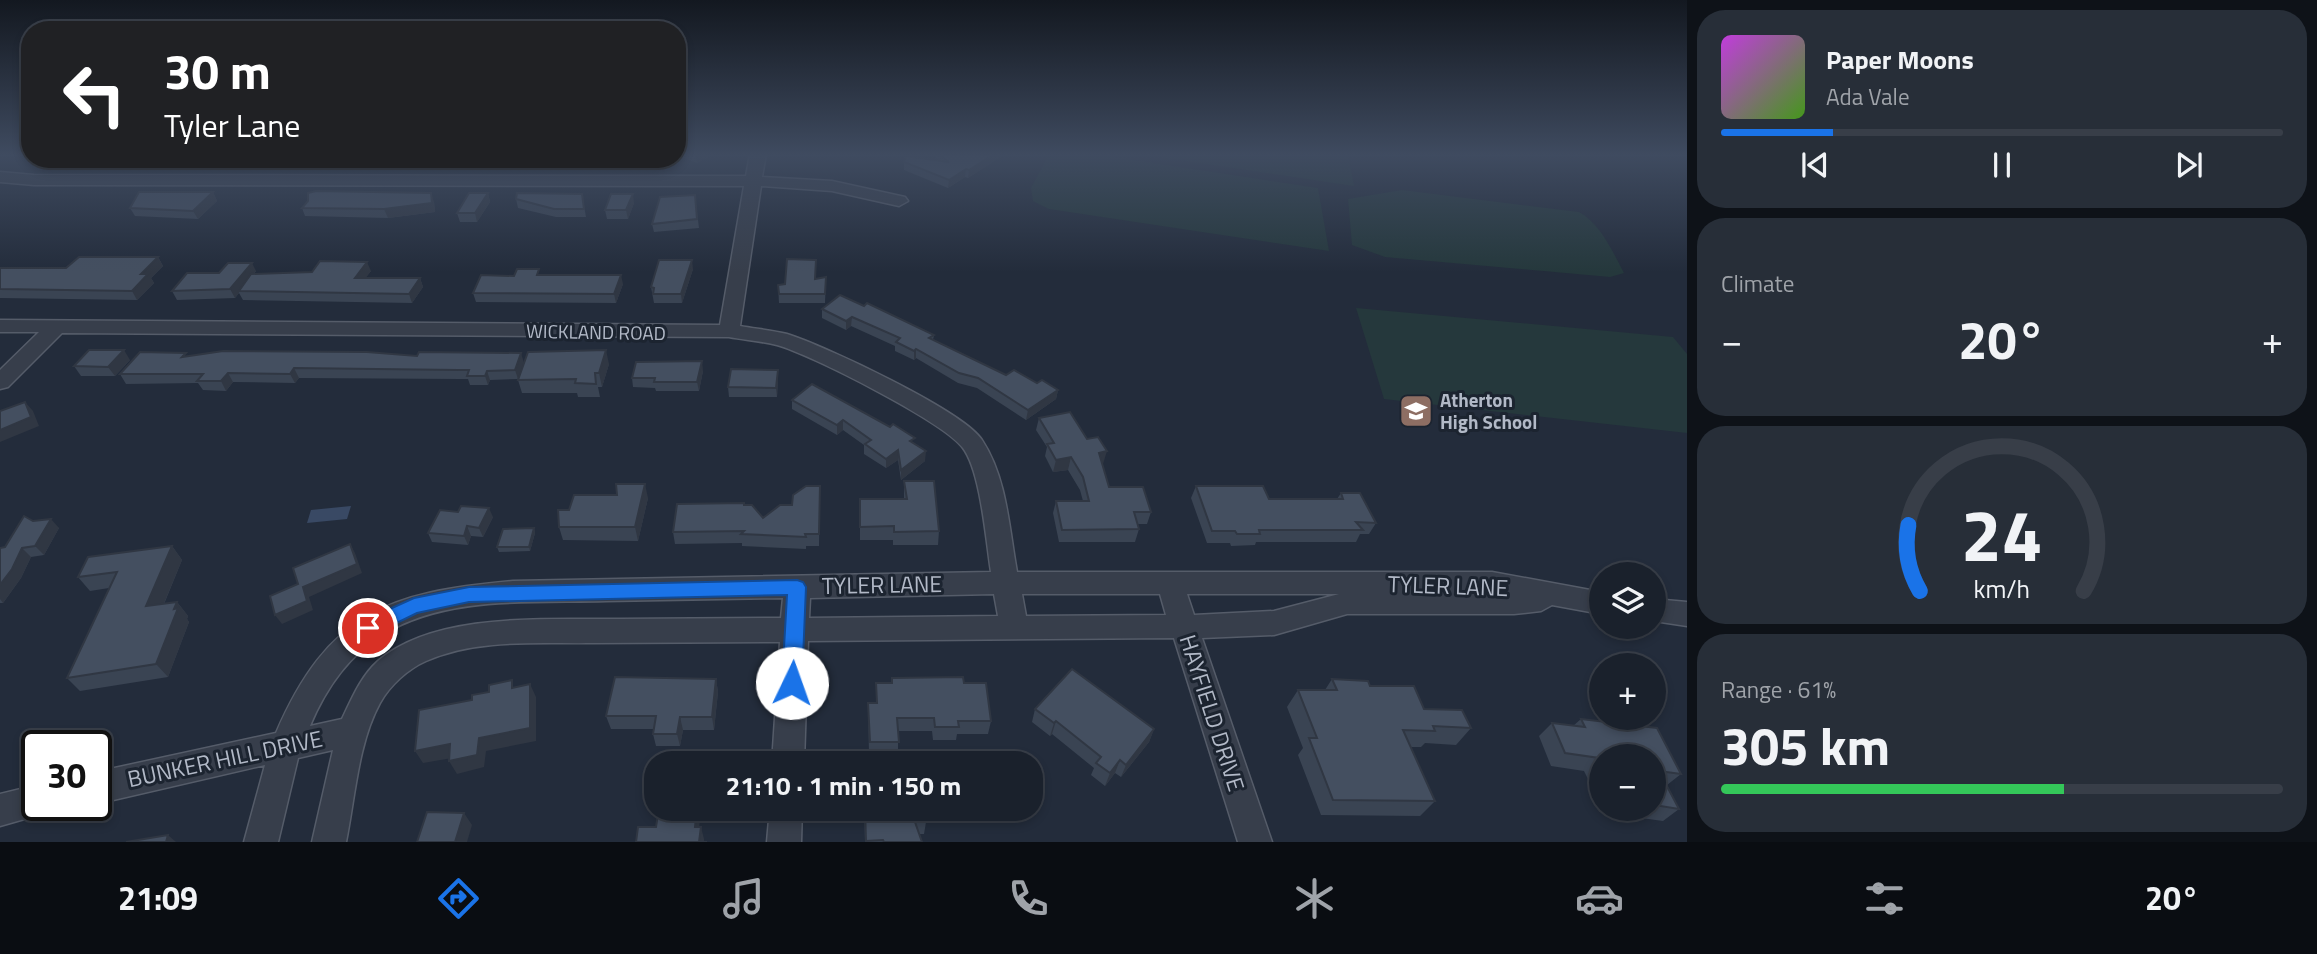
<!DOCTYPE html>
<html lang="en">
<head>
<meta charset="utf-8">
<style>
  body { margin:0; font-family:"Titillium Web",sans-serif; background:#272e38; color:#f1f3f6; height:100vh; display:flex; flex-direction:column; font-size:26px; white-space:nowrap }
  * { box-sizing:border-box; margin:0 }
  p { font-size:23px; color:#9fa3a9 }
  .icon { flex:none; width:38px; height:38px; fill:none; stroke:currentColor; stroke-width:2; stroke-linecap:round; stroke-linejoin:round }
  .map { position:relative; flex:1; overflow:hidden }
  .panel { display:flex; flex-direction:column; gap:10px; padding:10px; background:#0e1218; width:630px }
  .panel>* { flex:none }
  .top-card { position:absolute; left:21px; top:21px; width:665px; height:147px; border-radius:28px; box-shadow:0 4px 10px #0003,0 0 0 2px #383e48; background:#202124; color:#fff; overflow:hidden }
  .fabs { position:absolute; left:1589px; top:562px; display:grid; gap:14px }
  .fabs a { display:grid; place-items:center; width:77px; height:77px; border-radius:50%; background:#1a212c; box-shadow:0 4px 10px #0003,0 0 0 2px #383e48; font-size:35px }
  .speed { position:absolute; left:21px; top:730px; display:flex; gap:14px; font-size:35px; font-weight:700; text-align:center }
  .speed>* { display:grid; place-content:center; width:91px; height:91px; border-radius:50%; background:#1a212c; box-shadow:0 4px 10px #0003,0 0 0 2px #383e48; line-height:1 }
  .speed .limit { border:4px solid #111; border-radius:10px; background:#fff; color:#111 }
  .pin { position:absolute; display:grid; place-items:center; width:60px; height:60px; color:#fff; margin:-30px; border:4px solid #fff; border-radius:50%; box-shadow:0 2px 7px #0007 }
  .me { position:absolute; width:77px; margin:-38px; rotate:3deg; stroke-linejoin:round; filter:drop-shadow(0 0 5px #0008) }
  .turn { display:flex; align-items:center; gap:24px; height:147px; padding:0 28px; font-size:32px }
  .turn .icon { width:91px; height:91px; stroke-width:2.5 }
  .turn b { display:block; font-size:49px; line-height:60px }
  .big { font-size:52px; font-weight:700; line-height:1.1 }
  .panel .tile { flex:1; display:flex; flex-direction:column; justify-content:center; gap:10px; min-width:0; padding:0 24px; border-radius:28px; background:#272e38 }
  .panel .dial { align-items:center; gap:0 }
  .dial svg { height:182px; overflow:visible; fill:none; stroke:#383e48; stroke-width:7; stroke-linecap:round; text-anchor:middle }
  .dial text { fill:#f1f3f6; stroke:none }
  .song { display:flex; align-items:center; gap:21px }
  .cover { width:84px; height:84px; border-radius:10px; background:linear-gradient(135deg,hsl(290 70% 55%),hsl(100 70% 35%)) }
  .played { height:7px; border-radius:4px; background:linear-gradient(90deg,#1a73e8 20%,#383e48 20%) }
  .keys { display:flex; justify-content:space-around; direction:ltr }
  .heat { display:flex; justify-content:space-between; align-items:center; font-size:38px; direction:ltr }
  .charge { height:10px; border-radius:5px; background:linear-gradient(90deg,#34c759 61%,#383e48 0) }
  .trip { position:absolute; left:644px; top:751px; width:399px; height:70px; border-radius:28px; background:#1a212c; box-shadow:0 4px 10px #0003,0 0 0 2px #383e48; font-weight:700; line-height:70px; text-align:center }
  .menu { display:flex; height:112px; justify-content:space-around; align-items:center; background:#0a0d12; color:#9fa3a9 }
  .menu .icon { width:49px; height:49px }
  .menu .current { color:#1a73e8 }
  .menu b { font-size:32px; color:#f1f3f6 }
  main { display:flex; flex:1; min-height:0 }
  .map>svg:first-child { display:block }
</style>
</head>
<body>
<main>
<div class="map">
<svg width="1687" height="842" viewBox="0 0 1687 842">
  <rect width="100%" height="100%" fill="#232c3b"/>
  <g fill="#25383c">
    <path d="M1056 154H1094L1318 188 1329 251 1049 209 1033 201 1031 188 1047 158Z"/>
    <path d="M1139 154H1348L1354 186Z"/>
    <path d="M1402 190 1579 212C1600 223 1613 252 1624 273L1610 277 1385 257 1352 245 1348 199Z"/>
    <path d="M1356 308 1673 337 1687 354V433L1384 399Z"/>
  </g>
  <path fill="#394964" d="M351 506 347 519 307 523 311 510Z"/>
  <g fill="none" stroke-linecap="round" stroke-linejoin="round">
    <defs>
      <g id="minor">
        <path d="M750 154H766L762 177 832 181 905 197 908 201 899 206 832 191 761 186 740 326C755 329 772 330 787 334 823 345 964 411 982 440 1007 478 1009 528 1017 572H1492L1601 592V614L1552 605 1541 611 1514 614H1347L1274 635 1202 638 1272 842H1238L1174 638 808 641 804 763H772L780 642C718 642 656 643 594 643 540 644 477 638 426 661 408 669 390 685 380 703 358 743 355 798 346 842H312L333 750 298 758 278 842H244L265 765 96 804V772L276 733C328 613 388 592 513 581L991 572C986 541 981 472 963 448 944 422 810 354 777 345 761 341 745 340 729 337L62 333 8 387 0 389V370L39 332H0V320L720 325 744 186 34 185 0 182V172L34 175 746 176ZM994 594 998 616 809 618 810 598ZM1022 594H1160L1166 615 1026 616ZM1187 594H1339L1274 611 1194 615ZM783 598 781 618C728 618 675 619 621 619 550 620 436 611 378 661 361 676 352 698 342 719L310 726C325 690 348 656 382 635 446 595 534 603 606 601 665 600 724 599 783 598Z"/>
        <path d="M1654 599 1687 602V626L1654 621Z"/>
        <path d="M37 785V805H52L49 812 0 826V794Z"/>
        <path d="M770 808H802L801 842H767Z"/>
      </g>
    </defs>
    <use href="#minor" stroke="#555c69" stroke-width="3"/>
    <use href="#minor" fill="#373e4b" fill-rule="evenodd"/>
  </g>
  <g fill="#3a4453">
    <path d="M677 154H714L697 163 677 155Z"/>
    <path d="M936 154H1005L968 178 965 177 948 188 904 170V162L935 160Z"/>
    <path d="M39 159H92L41 160Z"/>
    <path d="M465 159H561L553 161Z"/>
    <rect x="630" y="159" width="17" height="3"/>
    <path d="M213 192 217 201 198 219 135 216 130 208Z"/>
    <path d="M488 193 490 202 477 222H460L457 213Z"/>
    <path d="M582 194 586 217H556L518 208 516 199Z"/>
    <path d="M695 195 699 228 654 232 652 224Z"/>
    <path d="M434 202 435 212 388 218 305 216 302 208Z"/>
    <path d="M634 203 628 219H607L605 210Z"/>
    <path d="M158 257 163 266 151 278 154 283 137 300 0 298V268H66Z"/>
    <path d="M693 269 682 303H654L651 287Z"/>
    <path d="M256 271 254 274 371 271 365 278H420L423 287 412 303 243 300 239 293 235 298 177 300 172 291 219 273Z"/>
    <path d="M826 277 825 303H779L778 285Z"/>
    <path d="M623 284 616 303 476 302 473 293Z"/>
    <path d="M822 309 934 335 933 340 1006 375 1058 390 1056 399 1026 420 977 388 958 383 916 358 914 360 895 351V346L851 326 846 330 822 318Z"/>
    <path d="M521 353 518 379 490 380 488 385H470L468 379H461L299 378 295 383 233 382 226 391 203 390 198 383 126 384 120 374 188 356H417Z"/>
    <path d="M130 360 115 376H81L74 366Z"/>
    <path d="M609 364 602 387H598L600 397H578L577 393H522L518 380Z"/>
    <path d="M703 371 699 391H656L655 388 633 387 632 378Z"/>
    <path d="M778 379 777 397H729L728 387Z"/>
    <path d="M792 400 915 444 925 461 901 480 898 460 886 468 864 454V445L843 430 837 435 792 409Z"/>
    <path d="M1039 418 1087 439 1103 464H1102L1109 487 1151 512 1147 524H1138L1139 529 1135 542H1059L1053 513 1056 501H1083L1080 490 1068 470 1053 472 1045 456 1047 447 1036 430Z"/>
    <path d="M904 481 939 531 938 545H893V540H860V499H904Z"/>
    <path d="M820 486 819 546H806V549L742 546V543L675 544 673 532 745 505 763 518 792 505Z"/>
    <path d="M1196 486 1269 499H1337L1341 493 1376 523 1369 534H1360L1356 542H1256L1255 545 1231 546 1230 543H1207L1191 498Z"/>
    <path d="M648 498 638 541 563 540 559 527 569 510Z"/>
    <path d="M493 517 483 537 471 536 468 545 432 542 428 533Z"/>
    <path d="M33 521 59 528 44 555 31 557 21 578 3 603H0V548L5 547Z"/>
    <path d="M534 528 535 533 530 551 499 552 497 547Z"/>
    <path d="M172 546 182 560 164 604 177 602 188 616 187 619 189 622 168 677 80 691 67 678 109 588 90 591 78 577Z"/>
    <path d="M892 678 964 683 991 721 988 734H957L956 740H933L932 731H898V755H869L868 703H876V683H891Z"/>
    <path d="M716 679 718 692 714 730H683L680 746H656L653 734 654 729H611L606 716Z"/>
    <path d="M1332 679 1370 686 1471 728 1456 745 1425 743 1421 747H1410L1435 801 1420 816 1321 815 1298 755 1303 748 1287 707 1298 690H1325Z"/>
    <path d="M1035 709 1154 729 1149 742 1121 777 1115 773 1105 786 1091 775 1094 768 1052 734 1050 736 1032 722Z"/>
    <path d="M1581 719 1657 728 1681 774 1667 785 1679 809 1663 821 1605 813 1603 808H1654V756H1601V805L1584 771 1551 766 1539 736 1552 723 1573 726Z"/>
    <path d="M864 808H925L926 822 924 834H919L922 842H865Z"/>
  </g>
  <g fill="#303743">
    <path d="M697 154H714L697 163 696 155Z"/>
    <path d="M994 154H1005L968 178 969 170Z"/>
    <path d="M966 169 965 177 948 188 949 180Z"/>
    <path d="M213 192 217 201 198 219 193 211Z"/>
    <path d="M431 193 434 202 435 212 388 218 384 209Z"/>
    <path d="M488 193 490 202 477 222 475 213Z"/>
    <path d="M633 194 634 203 628 219 626 210Z"/>
    <path d="M158 257 163 266 151 278 154 283 137 300 132 291 141 274Z"/>
    <path d="M692 260 693 269 682 303 681 294Z"/>
    <path d="M367 262 371 271 359 287 355 278Z"/>
    <path d="M252 263 256 271 240 291H239V293L235 298 230 289Z"/>
    <path d="M621 275 623 284 616 303 614 294Z"/>
    <path d="M420 278 423 287 412 303 409 294Z"/>
    <path d="M852 317 851 326 846 330V321Z"/>
    <path d="M916 349V358L914 360V351Z"/>
    <path d="M124 350 130 360 115 376 108 367Z"/>
    <path d="M606 350 609 364 602 387 599 373Z"/>
    <path d="M521 353 524 363 518 379 515 370Z"/>
    <path d="M702 361 703 371 699 391 697 382Z"/>
    <path d="M294 368 299 378 295 383 290 374Z"/>
    <path d="M778 370V379L777 397 776 388Z"/>
    <path d="M487 371 490 380 488 385 485 376Z"/>
    <path d="M228 373 233 382 226 391 221 381Z"/>
    <path d="M1058 390 1056 399 1026 420 1028 410Z"/>
    <path d="M25 402 33 411 39 426 0 442V430Z"/>
    <path d="M843 420V430L837 435V425Z"/>
    <path d="M898 450V460L886 468V459Z"/>
    <path d="M926 451 925 461 901 480V470Z"/>
    <path d="M1107 451 1103 464 1096 465 1099 453Z"/>
    <path d="M1071 457 1068 470 1053 472 1056 460Z"/>
    <path d="M645 484 648 498 638 541 635 527Z"/>
    <path d="M489 508 493 517 483 537 479 528Z"/>
    <path d="M51 519 59 528 44 555 35 546Z"/>
    <path d="M467 526 471 536 468 545 464 536Z"/>
    <path d="M534 528 535 533 530 551 529 547Z"/>
    <path d="M350 544 355 553 362 573 309 597 313 610 282 624 275 615 303 587Z"/>
    <path d="M172 546 182 560 157 620 146 606Z"/>
    <path d="M22 548 31 557 21 578 3 603 0 599V585Z"/>
    <path d="M177 602 188 616 187 619 189 622 168 677 156 664Z"/>
    <path d="M716 679 718 692 714 730 712 717Z"/>
    <path d="M530 684 536 697V741L486 751 484 767 457 774 449 761 479 738Z"/>
    <path d="M680 717 683 730 680 746 677 734Z"/>
    <path d="M1056 721 1052 734 1050 736 1054 723Z"/>
    <path d="M1154 729 1149 742 1121 777 1126 765Z"/>
    <path d="M450 744 458 757 423 763 415 751Z"/>
    <path d="M1120 760 1115 773 1105 786 1110 773Z"/>
    <path d="M697 808H701L698 839 695 827Z"/>
    <path d="M464 813 472 825 467 842H455Z"/>
    <path d="M701 827 704 839V842H699Z"/>
    <path d="M168 835 176 842H166Z"/>
  </g>
  <g fill="#444f60" stroke="#303743" stroke-width="2">
    <path d="M938 154H994L969 170 966 169 949 180 904 162 906 156 949 162Z"/>
    <path d="M316 191 431 193 432 203 384 209 302 208 308 201V193Z"/>
    <path d="M139 192H213L193 211 130 208Z"/>
    <path d="M469 193H488L475 213H457Z"/>
    <path d="M517 193 582 194 584 209H554L516 199Z"/>
    <path d="M611 194H633L626 210H605Z"/>
    <path d="M695 195 697 219 652 224 660 197Z"/>
    <path d="M79 257H158L141 274H148L132 291 0 289V268H66Z"/>
    <path d="M787 259 816 260 815 279 826 277 825 294H779L778 285 785 284Z"/>
    <path d="M659 260H692L681 294H653L654 288 651 287Z"/>
    <path d="M320 261 367 262 355 278H420L409 294 239 291 251 274 312 272Z"/>
    <path d="M228 263H252L230 289 172 291 187 273H219Z"/>
    <path d="M517 269H539L537 275H621L614 294 473 293 481 275 514 276Z"/>
    <path d="M840 295 864 306 867 303 934 335 929 338 1006 375 1014 370 1037 383 1042 380 1058 390 1028 410 978 378 959 373 916 349 914 351 896 342 900 338 852 317 846 321 822 309Z"/>
    <path d="M89 350H124L108 367 74 366Z"/>
    <path d="M606 350 599 373H595L596 384 575 383 576 379 518 380 528 352Z"/>
    <path d="M223 351 367 352 417 356 419 352 521 353 515 370 487 371 485 376H467L469 370H458L294 368 290 374 228 373 221 381H197L203 374H120L140 352 186 353 182 357Z"/>
    <path d="M702 361 697 382H654L655 378H632L636 362Z"/>
    <path d="M731 369 778 370 776 388 728 387Z"/>
    <path d="M812 384 890 427 893 424 915 438 910 441 926 451 901 470 898 450 886 459 865 444 871 440 843 420 837 425 792 400Z"/>
    <path d="M25 402 31 417 0 430V411Z"/>
    <path d="M1070 412 1087 439 1098 437 1107 451 1099 453 1109 487H1143L1151 512H1134L1139 529 1062 530 1056 501H1089L1083 477 1071 457 1056 460 1047 444 1054 443 1039 418Z"/>
    <path d="M904 481H934L939 531 894 532V526L860 527V499H907Z"/>
    <path d="M616 484H645L635 527H559L558 510H569L574 495H617Z"/>
    <path d="M806 486H820L819 534H805L806 537 741 534 744 531 673 532 677 504 744 503V505H752L763 518 780 505H792L793 495Z"/>
    <path d="M1196 486H1263L1269 499H1343L1341 493H1360L1376 523 1356 522 1363 530H1259L1260 534H1237L1235 531H1212Z"/>
    <path d="M461 506 489 508 479 528 467 526 464 536 428 533 440 510 458 512Z"/>
    <path d="M24 516 33 521 51 519 35 546 22 548 12 569 0 585V548L5 547Z"/>
    <path d="M534 528 529 547H497L503 529Z"/>
    <path d="M350 544 357 564 303 587 307 601 275 615 270 596 298 584 293 568Z"/>
    <path d="M172 546 146 606 177 602 174 609 178 608 156 664 67 678 117 572 78 577 88 557Z"/>
    <path d="M1072 669 1154 729 1126 765 1120 760 1110 773 1096 763 1101 757 1056 721 1054 723 1035 709Z"/>
    <path d="M615 677 716 679 712 717H680L677 734H653L656 716H606Z"/>
    <path d="M963 677 964 683H986L991 721H958L959 727H935L934 718H897L899 742H870L868 703H877L876 683H892V678Z"/>
    <path d="M1332 679 1368 681 1370 686H1414L1424 709 1462 710 1471 728 1433 726 1435 731 1403 730 1435 801 1333 800 1309 738H1317L1298 690H1337Z"/>
    <path d="M512 680V688L530 684V728L479 738 477 755 449 761 450 744 415 751 419 710 472 700V695L489 692V685Z"/>
    <path d="M1581 719 1657 728 1681 774 1659 771 1679 809 1654 805V756H1601V763L1599 758 1565 753 1552 723 1585 727Z"/>
    <path d="M659 808H697L695 827H701L699 842H707H636L638 827H656Z"/>
    <path d="M865 808H925L926 822H915L922 842H884L883 840 866 841Z"/>
    <path d="M427 812 464 813 455 842H417Z"/>
    <path d="M168 835 166 842H126Z"/>
  </g>
  <linearGradient id="sky" x2="0" y2="1"><stop stop-color="#131820"/><stop offset="0.57" stop-color="#3f4b60"/><stop offset="1" stop-color="#3f4b60" stop-opacity="0"/></linearGradient>
  <rect width="1687" height="272" fill="url(#sky)"/>
  <path fill="#1a73e8" stroke="#114b97" stroke-width="2" d="M797 580 803 582 806 587 802 683 799 690 792 692 785 690 782 683 787 595 469 602 417 613 368 637 361 634 358 628 361 622 414 598 469 587Z"/>
  <defs>
    <symbol id="school-square" viewBox="-11 -11 22 22"><rect x="-9" y="-9" width="18" height="18" rx="4" fill="#8d6e63" stroke="#1c2430"/><path d="M0-5L7-2L0 1L-7-2ZM-4 1L0 2.5L4 1V4Q0 6-4 4Z" fill="#fff"/></symbol>
  </defs>
  <g fill-rule="evenodd">
    <use href="#school-square" x="1397" y="392" width="38" height="38"/>
  </g>
  <g text-anchor="middle" stroke-width="6" stroke-linejoin="round" paint-order="stroke">
    <g font-size="19" fill="#b2b9c7" stroke="#1c2430">
      <text transform="translate(596 332) rotate(1)" y="7">WICKLAND ROAD</text>
    </g>
    <g font-size="19" font-weight="bold" fill="#b2b9c7" stroke="#1c2430" text-anchor="start">
      <text x="1440" y="407">Atherton<tspan x="1440" dy="22">High School</tspan></text>
    </g>
    <g font-size="23" fill="#b2b9c7" stroke="#1c2430">
      <text transform="translate(882 585) rotate(-1)" y="8">TYLER LANE</text>
      <text transform="translate(1448 586) rotate(2)" y="8">TYLER LANE</text>
      <text transform="translate(1212 713) rotate(72)" y="8">HAYFIELD DRIVE</text>
      <text transform="translate(225 759) rotate(-12)" y="8">BUNKER HILL DRIVE</text>
    </g>
  </g>
</svg>
<div class="fabs">
<a><svg class="icon" aria-label="layers" viewBox="0 0 24 24"><path d="M12 4l9 5-9 5-9-5zM3 14l9 5 9-5"/></svg></a>
<a>+</a>
<a>−</a>
</div>
<div class="speed"><div class="limit">30</div></div>
<div class="pin" style="left:368px;top:628px;background:#d93025"><svg class="icon" aria-label="arrive" viewBox="0 0 24 24"><path d="M6 21V4h12l-3 4 3 4H6"/></svg></div>
<svg class="me" style="left:792px;top:683px" viewBox="-20 -20 40 40"><circle r="19" fill="#fff"/><path d="M0-13L10 11 0 6-10 11z" fill="#1a73e8"/></svg>
<div class="trip">21:10 · 1 min · 150 m</div>
<div class="top-card">
<div class="turn"><svg class="icon" aria-label="left" viewBox="0 0 24 24"><path d="M17 20v-9H6M10 6l-5 5 5 5"/></svg><div><b>30 m</b>Tyler Lane</div></div>
</div>
</div>
<section class="panel">
<div class="tile">
<div class="song"><i class="cover"></i><div><b>Paper Moons</b><p>Ada Vale</p></div></div>
<div class="played"></div>
<div class="keys"><svg class="icon" aria-label="previous" viewBox="0 0 24 24"><path d="M18 5L8 12l10 7zM5 5v14"/></svg><svg class="icon" aria-label="pause" viewBox="0 0 24 24"><path d="M8 5v14M16 5v14"/></svg><svg class="icon" aria-label="next" viewBox="0 0 24 24"><path d="M6 5l10 7-10 7zM19 5v14"/></svg></div>
</div>
<div class="tile"><p>Climate</p>
<div class="heat"><a>−</a><b class="big">20°</b><a>+</a></div>
</div>
<div class="tile dial"><svg viewBox="0 0 100 80">
<path d="M14 69A42 42 0 1 1 86 69"/>
<path d="M14 69A42 42 0 0 1 9 40" stroke="#1a73e8"/>
<text x="50" y="56" font-size="32" font-weight="700">24</text>
<text x="50" y="72" font-size="11">km/h</text>
</svg></div>
<div class="tile"><p>Range · 61%</p><b class="big">305 km</b><div class="charge"></div></div>
</section>
</main>
<nav class="menu">
<b>21:09</b>
<svg class="icon current" aria-label="directions" viewBox="0 0 24 24"><path d="M12 3l9 9-9 9-9-9zM9 14v-3h6M13 9l2 2-2 2"/></svg>
<svg class="icon" aria-label="music" viewBox="0 0 24 24"><path d="M9 18V5l10-2v13"/><circle cx="6" cy="18" r="3"/><circle cx="16" cy="16" r="3"/></svg>
<svg class="icon" aria-label="phone" viewBox="0 0 24 24"><path d="M5 4h4l2 5-3 2q2 4 5 5l2-3 5 2v4C11 20 4 13 5 4z"/></svg>
<svg class="icon" aria-label="climate" viewBox="0 0 24 24"><path d="M12 3v18M4 7l16 10M4 17L20 7"/></svg>
<svg class="icon" aria-label="car" viewBox="0 0 24 24"><path d="M5 17H2v-5l4-1 3-4h7l3 4 3 1v5h-3M9 17h6M6 11h13"/><circle cx="7" cy="17" r="2"/><circle cx="17" cy="17" r="2"/></svg>
<svg class="icon" aria-label="filters" viewBox="0 0 24 24"><path d="M4 7h16M4 17h16"/><circle cx="9" cy="7" r="2"/><circle cx="15" cy="17" r="2"/></svg>
<b>20°</b>
</nav>
</body>
</html>
